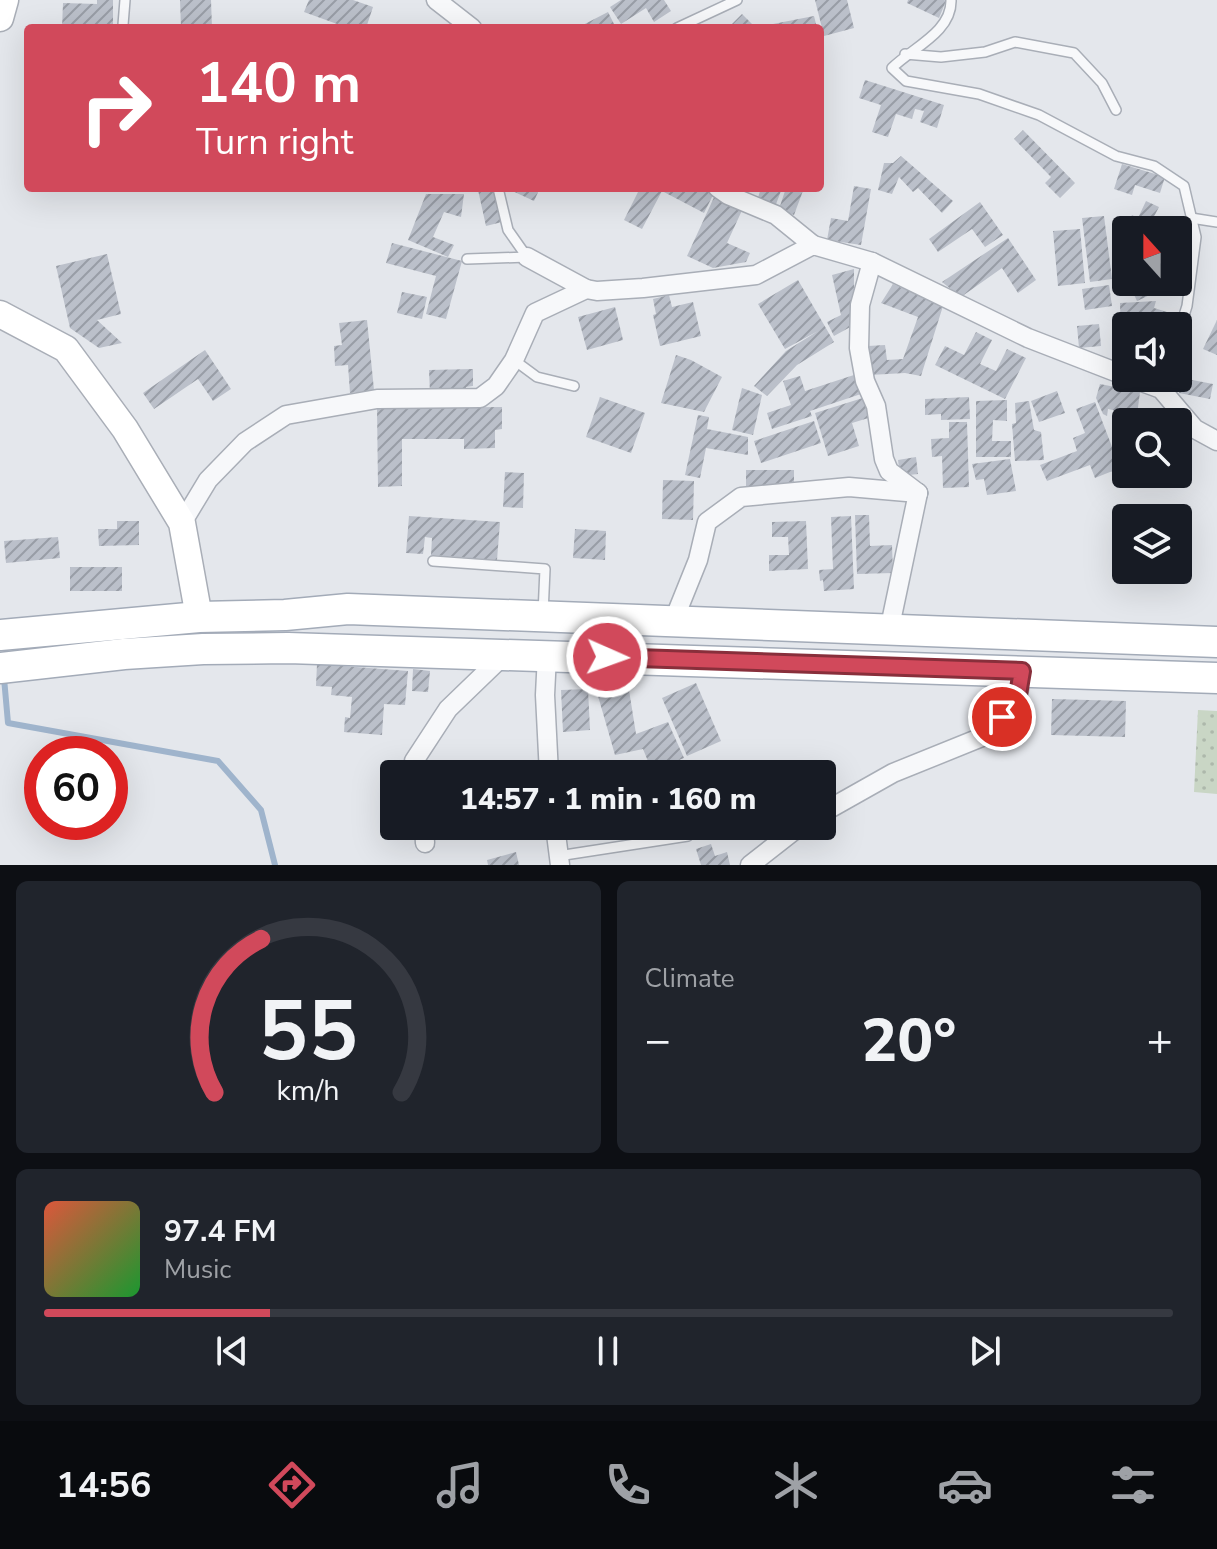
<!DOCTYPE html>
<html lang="en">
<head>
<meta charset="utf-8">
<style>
  body { margin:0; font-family:"Nunito Sans",sans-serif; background:#20242c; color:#f1f3f6; height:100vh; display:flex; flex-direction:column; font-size:30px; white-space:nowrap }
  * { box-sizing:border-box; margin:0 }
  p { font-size:26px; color:#9ea1a6 }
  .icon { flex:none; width:44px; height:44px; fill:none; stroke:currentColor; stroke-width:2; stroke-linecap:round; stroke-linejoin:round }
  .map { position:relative; height:865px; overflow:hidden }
  .details { display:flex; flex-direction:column; gap:16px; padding:16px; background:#0d0f14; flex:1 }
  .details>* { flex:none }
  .guide { position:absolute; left:24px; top:24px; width:800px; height:168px; border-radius:8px; box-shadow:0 8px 32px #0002; background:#d1495b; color:#fff; overflow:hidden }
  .needle { width:52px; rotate:339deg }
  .tools { position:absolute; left:1112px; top:216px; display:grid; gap:16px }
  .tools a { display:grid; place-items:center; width:80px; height:80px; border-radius:8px; background:#171b24; box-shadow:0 8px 32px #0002; font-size:40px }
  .speed { position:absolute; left:24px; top:736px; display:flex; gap:16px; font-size:40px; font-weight:700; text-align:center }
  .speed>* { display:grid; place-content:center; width:104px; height:104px; border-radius:50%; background:#171b24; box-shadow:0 8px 32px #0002; line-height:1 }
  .speed .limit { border:12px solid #d22; background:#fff; color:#111 }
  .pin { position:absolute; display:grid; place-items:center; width:68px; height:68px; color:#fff; margin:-34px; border:4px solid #fff; border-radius:50%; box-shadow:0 2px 8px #0007 }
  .me { position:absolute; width:88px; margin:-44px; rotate:92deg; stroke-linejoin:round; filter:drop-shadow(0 0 6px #0008) }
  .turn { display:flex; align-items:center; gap:28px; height:168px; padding:0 40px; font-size:36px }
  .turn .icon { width:104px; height:104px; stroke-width:2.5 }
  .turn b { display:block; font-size:56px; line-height:68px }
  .big { font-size:60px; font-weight:800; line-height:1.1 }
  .details .tile { flex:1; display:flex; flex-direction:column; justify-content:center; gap:12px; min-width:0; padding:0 28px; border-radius:12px; background:#20242c }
  .details .dial { align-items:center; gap:0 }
  .dial svg { height:208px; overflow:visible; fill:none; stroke:#363941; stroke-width:7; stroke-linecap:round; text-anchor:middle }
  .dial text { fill:#f1f3f6; stroke:none }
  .song { display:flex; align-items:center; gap:24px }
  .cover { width:96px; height:96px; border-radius:12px; background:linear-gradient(135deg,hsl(10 70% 55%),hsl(130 70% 35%)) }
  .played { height:8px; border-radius:4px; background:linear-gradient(90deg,#d1495b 20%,#363941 20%) }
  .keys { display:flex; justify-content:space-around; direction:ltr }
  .heat { display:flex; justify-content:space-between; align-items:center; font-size:44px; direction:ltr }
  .details .tiles { flex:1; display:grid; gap:16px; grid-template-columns:1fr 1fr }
  .tile:last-child { grid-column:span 2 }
  .trip { position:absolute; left:380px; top:760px; width:456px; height:80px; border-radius:8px; background:#171b24; box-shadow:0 8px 32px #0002; font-weight:800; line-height:80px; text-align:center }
  .menu { display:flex; height:128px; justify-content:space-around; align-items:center; background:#090b0e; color:#9ea1a6 }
  .menu .icon { width:56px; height:56px }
  .menu .active { color:#d1495b }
  .menu b { font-size:36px; color:#f1f3f6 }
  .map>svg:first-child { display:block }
</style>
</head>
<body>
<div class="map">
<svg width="1217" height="865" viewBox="0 0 1217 865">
  <defs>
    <pattern id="green-dots" width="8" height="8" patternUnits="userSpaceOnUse" patternTransform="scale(2)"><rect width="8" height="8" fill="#c9d6c5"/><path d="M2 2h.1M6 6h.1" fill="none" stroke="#adb8ab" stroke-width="1.8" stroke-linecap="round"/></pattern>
    <pattern id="building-hatch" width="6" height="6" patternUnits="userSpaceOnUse" patternTransform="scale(2)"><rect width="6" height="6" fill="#bbc0ca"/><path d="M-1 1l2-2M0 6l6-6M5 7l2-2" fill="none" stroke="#989da6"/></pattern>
  </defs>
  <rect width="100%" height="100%" fill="#e4e7ec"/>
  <path fill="url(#green-dots)" d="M1198 710 1217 711V794L1194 792Z"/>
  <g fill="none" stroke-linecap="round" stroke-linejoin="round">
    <path stroke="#9fb4cc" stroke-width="6" d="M4 678 8 723 218 761 261 810 275 865"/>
  </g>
  <g fill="url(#building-hatch)">
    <path d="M97 0H113V28H62L63 3 97 4Z"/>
    <path d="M180 0H211L212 28H181Z"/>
    <path d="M309 0H353L373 7 366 28H348L304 12Z"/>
    <path d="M621 0H664L671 11 654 22 646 8 621 24 610 7Z"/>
    <path d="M815 0H847L854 28 824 36Z"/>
    <path d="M908 0H944L946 1 939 18 907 3Z"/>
    <path d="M608 12 616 28H577Z"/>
    <path d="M742 14 756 28H728Z"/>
    <path d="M814 16 817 28H775L773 24Z"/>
    <path d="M865 80 944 105 937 128 920 122 924 111 915 109 912 119 896 114 888 137 872 132 881 105 859 98Z"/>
    <path d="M1023 130 1075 183 1060 198 1045 183 1051 177 1014 139Z"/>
    <path d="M901 156 953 201 942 213 918 188 913 192 899 177 892 194 878 190 884 163H893Z"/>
    <path d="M1122 164 1165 177 1160 193 1135 185 1132 195 1114 189Z"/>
    <path d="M854 186 871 189 861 245 827 240 831 218 848 221Z"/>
    <path d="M470 188H495L502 222 486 226 478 190 471 191Z"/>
    <path d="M506 188H540L534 201Z"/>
    <path d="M640 188H709L715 191 704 213 662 191 642 229 624 220Z"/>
    <path d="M761 188H782L775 207 757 201Z"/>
    <path d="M786 188H804L794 215 779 209Z"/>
    <path d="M716 193 744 206 727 243 750 253 746 262 713 268 687 256Z"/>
    <path d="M426 194H464L461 217 444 212 433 237 454 245 448 257 408 240Z"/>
    <path d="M1146 201 1159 207 1147 230H1126V238L1122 235 1132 215 1138 218Z"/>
    <path d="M980 202 1003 235 985 247 972 229 938 252 929 239Z"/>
    <path d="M1104 216 1112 279 1090 282 1082 218Z"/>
    <path d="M1188 221 1193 238 1178 242V230H1156Z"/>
    <path d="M1080 229 1085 283 1058 286 1053 231Z"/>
    <path d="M1008 238 1036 280 1018 293 1002 268 961 297 942 282Z"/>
    <path d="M392 243 462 261 446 319 426 314 436 276 386 263Z"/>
    <path d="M107 254 121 314 97 320 122 343 99 348 70 328 56 266Z"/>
    <path d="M854 269V325L834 336 827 322 841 315 832 275Z"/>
    <path d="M798 280 834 342 797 365 767 396 754 386 786 351 818 331 785 349 758 304Z"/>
    <path d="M1128 282H1165L1167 287 1137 301Z"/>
    <path d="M893 284 943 306 921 376 905 373 870 375 868 346 885 345 887 360 903 359 918 317 881 303Z"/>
    <path d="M1109 285 1112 306 1085 310 1082 289Z"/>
    <path d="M402 292 427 297 422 319 397 313Z"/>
    <path d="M669 295 672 307 693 302 701 336 660 346 653 315 656 314 653 299Z"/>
    <path d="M1156 301 1154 308 1177 315 1174 326H1126V339L1121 338 1120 303Z"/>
    <path d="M615 307 623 340 587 350 578 317Z"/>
    <path d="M367 320 374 390 350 393 348 365 335 366 334 346 342 345 339 323Z"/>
    <path d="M1217 320V355L1203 349Z"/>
    <path d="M1099 324 1101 346 1079 348 1077 326Z"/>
    <path d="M976 332 992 340 980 364 996 371 1007 349 1026 358 1005 399 935 365 945 346 964 355Z"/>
    <path d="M205 350 231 389 213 401 198 379 154 409 143 393Z"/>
    <path d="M676 355 691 360 722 377 704 412 661 403Z"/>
    <path d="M473 369V386L466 387V393L430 394 429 370Z"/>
    <path d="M857 374 864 393 810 411 812 416 772 429 767 413 791 405 783 381 800 376 805 391Z"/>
    <path d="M1182 378 1213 384 1210 399 1179 393Z"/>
    <path d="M1100 384 1140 392 1137 415 1108 409 1107 416 1103 414 1096 398Z"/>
    <path d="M742 388 762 395 753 435 732 430Z"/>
    <path d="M1057 391 1065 413 1039 422 1031 401Z"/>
    <path d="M869 396 875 416 852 423 859 446 828 456 815 413Z"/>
    <path d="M600 397 645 413 631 453 586 437Z"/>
    <path d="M969 397 970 419 941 420V414L925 415V399Z"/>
    <path d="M1007 400V421L993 420 992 441H1011V457H976V401Z"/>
    <path d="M1029 401 1034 430 1041 432 1044 460 1015 461 1012 424 1016 423 1015 403Z"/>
    <path d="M1095 402 1120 468 1095 478 1090 465 1047 481 1040 465 1077 451 1073 438 1085 433 1076 409Z"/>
    <path d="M502 407V429L495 430V448L464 449V439H402V486L378 487 377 408Z"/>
    <path d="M698 415 709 417 707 429 748 437V455L706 448 700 478 685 475Z"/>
    <path d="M814 421 821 443 761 463 754 441Z"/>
    <path d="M949 422H967L969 487 943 488 942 456 932 457 931 439 949 438Z"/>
    <path d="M916 457 918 474 900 476 898 460Z"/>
    <path d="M1010 459 1016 491 987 495 984 479 976 480 972 464Z"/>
    <path d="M746 470H794V490L746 491Z"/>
    <path d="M505 472 524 473 523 508 503 507Z"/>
    <path d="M663 480 694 481 693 520 662 519Z"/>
    <path d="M855 515H869L870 546 892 545 893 573 857 574Z"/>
    <path d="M409 516 500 522 497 560 431 555 432 538 425 537 423 554 406 553Z"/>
    <path d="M851 516 854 589 824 591 823 580 820 581 819 570 833 569 831 517Z"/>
    <path d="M117 521H139V545L99 546 98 529H117Z"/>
    <path d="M806 521 808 569 769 571V555H789L788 537H772V522Z"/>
    <path d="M575 529 606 531 605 560 573 558Z"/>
    <path d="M58 537 60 558 6 563 4 541Z"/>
    <rect x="70" y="567" width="52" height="24"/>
    <path d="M317 664 408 671 405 705 384 704 382 735 344 732 345 717 350 718 352 697 331 695 332 687 316 686Z"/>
    <path d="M413 669 430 671 428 692 412 691Z"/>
    <path d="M696 683 721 741 687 756 662 698Z"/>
    <path d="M588 689 590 730 563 732 561 690Z"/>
    <path d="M629 690 636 734 668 722 684 758 652 771 643 749 615 755 598 696Z"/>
    <path d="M1052 699 1126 701 1125 737 1051 735Z"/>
    <path d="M711 844 715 856 727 852 730 865H701L696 849Z"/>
    <path d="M516 852 519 865H488L487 860Z"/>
  </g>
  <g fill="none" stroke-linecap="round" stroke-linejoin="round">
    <defs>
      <g id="lane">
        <path d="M951 0C952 32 912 48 892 68L906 81 979 94 1039 115 1116 156 1154 166 1184 186 1196 237 1187 306 1178 334"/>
        <path d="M123 25 125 0"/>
        <path d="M677 28 737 0"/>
        <path d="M905 54 941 57 985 52 1015 42 1074 53 1102 83 1116 110"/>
        <path d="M498 188 508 230 527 257"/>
        <path d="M1191 218 1217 222"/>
        <path d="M467 259 527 257"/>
        <path d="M514 360 537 377 574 386"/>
        <path d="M433 561 545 569 543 614"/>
        <path d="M558 856 688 836"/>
      </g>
      <g id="street">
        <path d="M436 0 472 28"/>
        <path d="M718 188 728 195 776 215 813 245"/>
        <path d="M527 257 586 289"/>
        <path d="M872 262 860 305 859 348 865 381 876 406 884 459 889 471 918 493"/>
        <path d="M1131 378 1161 389 1195 429 1217 441"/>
        <path d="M182 523 208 480 245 442 286 415 377 399 480 398 496 386 514 360 535 313 586 289 597 291 643 288 756 275 813 245 872 262 1028 338 1126 376"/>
        <path d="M673 622 698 560 707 522 741 497 849 487 918 493"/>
        <path d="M889 631 918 493"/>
        <path d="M547 655 545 695 549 774"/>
        <path d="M418 774 414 761 448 709 505 654"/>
        <path d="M822 813 893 773 987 735 1017 700 1022 671"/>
        <path d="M424 826 425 843"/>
        <path d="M555 826 560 865"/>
        <path d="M750 865 800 826"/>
      </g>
      <g id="secondary">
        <path d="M0 18 5 0"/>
        <path d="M0 314 66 349 125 429 182 523 199 617"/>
      </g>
      <g id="primary">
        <path d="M0 635 199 617 285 615 348 609 1217 642"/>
        <path d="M0 668 124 654 203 649 288 648 1217 678"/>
      </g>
    </defs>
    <use href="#lane" stroke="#a9aeb7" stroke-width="12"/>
    <use href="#street" stroke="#a9aeb7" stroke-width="21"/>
    <use href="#secondary" stroke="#a9aeb7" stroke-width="29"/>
    <use href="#primary" stroke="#a3abb8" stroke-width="33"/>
    <use href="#lane" stroke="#f7f8fa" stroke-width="9"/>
    <use href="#street" stroke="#f7f8fa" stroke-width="18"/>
    <use href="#secondary" stroke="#fff" stroke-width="26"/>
    <use href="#primary" stroke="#fff" stroke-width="30"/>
  </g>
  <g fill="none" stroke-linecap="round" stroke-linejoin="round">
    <defs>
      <path id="route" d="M607 657 1022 671 1017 700 1002 717"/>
    </defs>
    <use href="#route" stroke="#882f3b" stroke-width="20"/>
    <use href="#route" stroke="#d1495b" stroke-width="14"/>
  </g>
</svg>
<div class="tools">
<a><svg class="needle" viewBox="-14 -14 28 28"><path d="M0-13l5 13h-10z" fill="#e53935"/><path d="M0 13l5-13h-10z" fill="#9ea1a6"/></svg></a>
<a><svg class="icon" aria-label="sound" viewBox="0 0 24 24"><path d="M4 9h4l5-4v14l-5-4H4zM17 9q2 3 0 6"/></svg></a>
<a><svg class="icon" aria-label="search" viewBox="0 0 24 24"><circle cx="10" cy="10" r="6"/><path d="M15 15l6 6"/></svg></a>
<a><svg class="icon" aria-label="layers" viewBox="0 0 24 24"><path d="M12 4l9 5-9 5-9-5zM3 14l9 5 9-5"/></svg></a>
</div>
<div class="speed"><div class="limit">60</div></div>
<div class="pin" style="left:1002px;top:717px;background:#d93025"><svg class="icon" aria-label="arrive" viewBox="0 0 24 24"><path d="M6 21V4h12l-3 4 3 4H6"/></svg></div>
<svg class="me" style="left:607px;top:657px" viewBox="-20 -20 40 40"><circle r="17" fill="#d1495b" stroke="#fff" stroke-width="3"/><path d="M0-11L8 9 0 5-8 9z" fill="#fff"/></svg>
<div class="trip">14:57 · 1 min · 160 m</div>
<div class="guide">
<div class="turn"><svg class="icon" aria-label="right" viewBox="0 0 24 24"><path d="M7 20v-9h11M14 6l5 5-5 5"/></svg><div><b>140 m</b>Turn right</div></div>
</div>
</div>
<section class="details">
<div class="tiles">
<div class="tile dial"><svg viewBox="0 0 100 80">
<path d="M14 69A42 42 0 1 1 86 69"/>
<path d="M14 69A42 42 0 0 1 32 10" stroke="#d1495b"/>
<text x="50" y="56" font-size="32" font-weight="700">55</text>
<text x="50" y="72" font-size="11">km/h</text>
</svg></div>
<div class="tile"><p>Climate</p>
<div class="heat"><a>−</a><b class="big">20°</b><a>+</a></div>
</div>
<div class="tile">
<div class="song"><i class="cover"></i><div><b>97.4 FM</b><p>Music</p></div></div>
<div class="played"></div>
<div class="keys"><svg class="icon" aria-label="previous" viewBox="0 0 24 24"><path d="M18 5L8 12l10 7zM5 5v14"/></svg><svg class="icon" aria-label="pause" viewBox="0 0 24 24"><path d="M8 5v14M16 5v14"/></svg><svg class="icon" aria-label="next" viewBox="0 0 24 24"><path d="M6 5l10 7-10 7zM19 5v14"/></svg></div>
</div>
</div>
</section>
<nav class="menu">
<b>14:56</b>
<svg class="icon active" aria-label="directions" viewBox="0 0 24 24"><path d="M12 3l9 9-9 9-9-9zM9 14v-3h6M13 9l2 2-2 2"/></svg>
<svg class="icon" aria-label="music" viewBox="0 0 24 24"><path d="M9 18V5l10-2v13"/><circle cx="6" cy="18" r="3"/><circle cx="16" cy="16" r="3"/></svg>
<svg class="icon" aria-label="phone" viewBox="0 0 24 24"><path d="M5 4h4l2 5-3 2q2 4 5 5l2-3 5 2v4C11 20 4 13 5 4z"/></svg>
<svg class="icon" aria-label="climate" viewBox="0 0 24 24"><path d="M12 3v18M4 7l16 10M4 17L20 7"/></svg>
<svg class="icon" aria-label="car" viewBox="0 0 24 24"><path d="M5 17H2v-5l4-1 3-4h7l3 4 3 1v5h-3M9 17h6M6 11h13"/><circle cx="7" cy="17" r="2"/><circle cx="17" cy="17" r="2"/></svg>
<svg class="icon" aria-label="filters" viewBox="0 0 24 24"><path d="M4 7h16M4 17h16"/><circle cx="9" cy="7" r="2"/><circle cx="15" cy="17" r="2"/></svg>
</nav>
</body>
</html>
